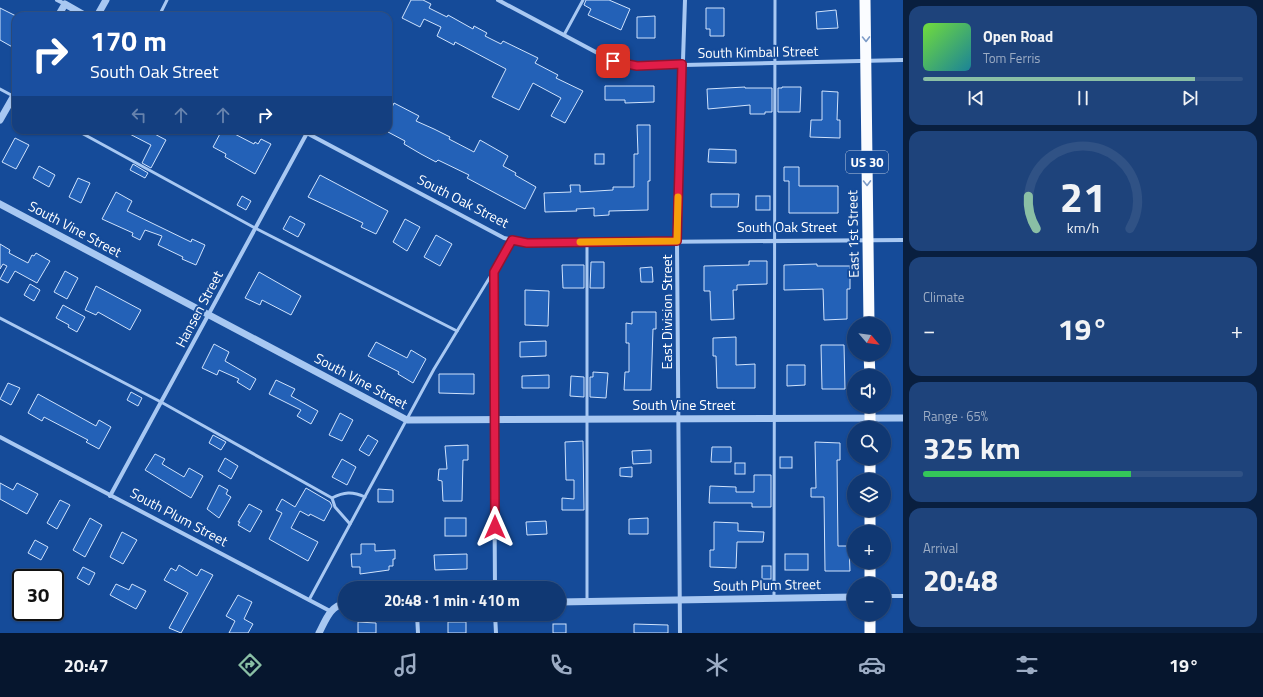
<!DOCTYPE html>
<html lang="en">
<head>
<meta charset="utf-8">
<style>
  body { margin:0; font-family:"Titillium Web",sans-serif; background:#1e437b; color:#f1f3f6; height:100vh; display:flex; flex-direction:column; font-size:15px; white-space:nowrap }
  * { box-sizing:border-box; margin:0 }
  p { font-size:13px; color:#9cacc4 }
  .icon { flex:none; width:22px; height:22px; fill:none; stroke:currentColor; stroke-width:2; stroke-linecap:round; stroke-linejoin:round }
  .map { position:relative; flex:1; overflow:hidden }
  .panel { display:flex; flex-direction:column; gap:6px; padding:6px; background:#091f3f; width:360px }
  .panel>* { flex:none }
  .banner { position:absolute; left:12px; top:12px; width:380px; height:122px; border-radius:12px; box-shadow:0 1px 3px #0004,0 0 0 1px #305285; background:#1a4fa0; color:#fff; overflow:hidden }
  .needle { width:26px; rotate:118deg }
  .controls { position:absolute; left:847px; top:317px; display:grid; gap:8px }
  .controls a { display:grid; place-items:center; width:44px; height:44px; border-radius:50%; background:#103873; box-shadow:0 1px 3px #0004,0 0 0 1px #305285; font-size:20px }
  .speed { position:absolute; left:12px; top:569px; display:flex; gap:8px; font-size:20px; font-weight:700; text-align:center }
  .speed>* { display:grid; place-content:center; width:52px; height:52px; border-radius:50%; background:#103873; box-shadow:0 1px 3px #0004,0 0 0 1px #305285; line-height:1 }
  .speed .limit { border:2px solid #111; border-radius:6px; background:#fff; color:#111 }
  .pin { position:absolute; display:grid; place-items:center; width:34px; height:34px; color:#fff; margin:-17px; border-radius:8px; box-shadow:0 2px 6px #0006 }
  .me { position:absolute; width:44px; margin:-22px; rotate:0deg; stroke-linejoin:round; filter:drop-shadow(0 0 3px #0008) }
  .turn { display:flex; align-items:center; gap:14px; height:84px; padding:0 12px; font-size:18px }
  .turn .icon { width:52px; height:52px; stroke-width:2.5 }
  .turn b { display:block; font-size:28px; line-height:34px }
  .lanes { display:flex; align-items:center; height:38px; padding:0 12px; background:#0003; justify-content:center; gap:20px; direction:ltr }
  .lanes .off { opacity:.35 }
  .big { font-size:30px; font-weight:700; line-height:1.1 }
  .panel .card { flex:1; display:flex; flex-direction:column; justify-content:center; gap:6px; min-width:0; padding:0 14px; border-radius:12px; background:#1e437b }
  .panel .dial { align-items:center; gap:0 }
  .dial svg { height:104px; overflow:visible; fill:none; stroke:#305285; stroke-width:7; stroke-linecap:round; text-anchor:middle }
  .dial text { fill:#f1f3f6; stroke:none }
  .song { display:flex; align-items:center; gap:12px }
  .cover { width:48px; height:48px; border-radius:6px; background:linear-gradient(135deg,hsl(100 70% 55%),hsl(190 70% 35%)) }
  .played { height:4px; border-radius:2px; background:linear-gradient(90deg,#8abfa5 85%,#305285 85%) }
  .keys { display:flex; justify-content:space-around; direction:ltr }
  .heat { display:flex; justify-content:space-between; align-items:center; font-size:22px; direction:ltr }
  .charge { height:6px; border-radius:3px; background:linear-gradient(90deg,#34c759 65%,#305285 0) }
  .trip { position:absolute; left:338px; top:581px; width:228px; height:40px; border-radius:20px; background:#103873; box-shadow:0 1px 3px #0004,0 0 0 1px #305285; font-weight:700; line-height:40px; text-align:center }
  .menu { display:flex; height:64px; justify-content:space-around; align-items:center; background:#06162e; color:#9cacc4 }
  .menu .icon { width:28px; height:28px }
  .menu .current { color:#8abfa5 }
  .menu b { font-size:18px; color:#f1f3f6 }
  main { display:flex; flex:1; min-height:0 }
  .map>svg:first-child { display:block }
</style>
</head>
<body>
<main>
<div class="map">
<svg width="903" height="633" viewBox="0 0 903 633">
  <rect width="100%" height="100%" fill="#154b99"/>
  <g fill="#2361b7" stroke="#d0e3fd">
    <path d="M411 0H423L431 4 429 8 447 17 448 15 473 29 474 26 487 33 485 36 501 44 503 41 538 58 535 63 558 75 556 78 583 91 565 123 551 116 561 98 533 83 519 110 492 97 506 69 455 42 454 45 437 36 441 27 424 19 420 27 402 18Z"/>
    <path d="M586 0H609L630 9 621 30 588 15 591 9 584 5Z"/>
    <path d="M0 8 16 16V49L0 40Z"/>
    <path d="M706 8H724V36H710V29H706Z"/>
    <path d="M836 10 838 28 817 29 816 12Z"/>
    <path d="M655 16V38H637V17Z"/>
    <path d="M605 86H654V102L625 103V100H605Z"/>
    <path d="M745 87V88H772V112H765V114H750V105L708 109 707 89Z"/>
    <path d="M782 87H801L800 112H778V88H782Z"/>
    <path d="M822 91 838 92 837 120H840V138L810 137 811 120H822Z"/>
    <path d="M394 103 419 116 416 121 434 129 450 137 449 139 474 152 480 140 508 156 503 166 516 173 515 175 536 187 525 209 467 178 469 175 438 160 436 162 421 154 404 144 405 141 388 132V116Z"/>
    <path d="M637 125H650V181H648V210L609 211V215L594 216V208L576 209 577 211 545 212 544 193 571 192 570 185H580V192L613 190V187H634V154H638Z"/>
    <path d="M122 130H147L166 140 151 168 142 163 151 145Z"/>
    <path d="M222 130H227L254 144 255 142 258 144 261 139 271 144 255 174 225 157 226 154 213 147Z"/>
    <path d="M15 138 29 145 16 169 2 162Z"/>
    <path d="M709 149 736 150V163L708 162Z"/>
    <rect x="595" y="154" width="9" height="10"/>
    <path d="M133 164 148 173 145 178 130 170Z"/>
    <path d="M39 166 55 175 49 187 33 178Z"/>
    <path d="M784 167H799V186H838V213H789V181H784Z"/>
    <path d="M320 175 388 211 376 234 361 227 363 223 308 197Z"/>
    <path d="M78 178 90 183 81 203 69 197Z"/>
    <path d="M116 192 132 201 127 211 191 242 192 239 205 245 196 265 182 259 183 257 158 245 162 236 145 230 140 240 132 236 133 233 102 219Z"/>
    <path d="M711 194H739L738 207H711Z"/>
    <path d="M242 196 251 201 246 210 237 205Z"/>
    <rect x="756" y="196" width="14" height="14"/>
    <path d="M290 216 305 224 298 237 283 229Z"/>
    <path d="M405 219 420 227 407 251 393 242Z"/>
    <path d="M436 235 452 244 440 266 424 257Z"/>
    <path d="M0 244 10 250 9 253 28 263 32 255 34 256 36 253 50 261 37 283 15 271 8 283 0 279 7 266 3 264 0 269Z"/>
    <path d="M749 261H767V284L737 285V290H733L734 319 711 320 710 291H704V266L749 265Z"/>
    <path d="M591 262H604V288H590Z"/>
    <path d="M817 264V266H850V289H847V319L824 320 823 289 784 290V265Z"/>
    <path d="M562 265H584V288H563Z"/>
    <path d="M652 267 653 282H641L640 268Z"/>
    <path d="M65 271 78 278 67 299 54 292Z"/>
    <path d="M259 272 301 296 291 315 262 300 260 305 245 298Z"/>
    <path d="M30 284 40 290 34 301 24 295Z"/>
    <path d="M96 286 141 310 130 330 98 312 96 315 85 310Z"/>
    <path d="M525 290 549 291 548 326 525 325Z"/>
    <path d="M63 305 85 317 77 332 68 327 69 325 56 318Z"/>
    <path d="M632 312H656V329H653L651 390H624L625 372H629V343H626V323L632 324Z"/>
    <path d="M736 337V365L755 364V388H717L716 356H713V338Z"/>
    <path d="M546 341V356L520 357V342Z"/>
    <path d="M376 342 407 358 411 350 426 359 413 383 398 374 399 372 368 356Z"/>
    <path d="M214 344 229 352 225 361 256 379 250 390 237 382 239 379 219 370 217 375 202 368Z"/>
    <path d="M821 345H844L845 389H822Z"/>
    <path d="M787 365H805V385L787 386Z"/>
    <path d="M593 372 608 373 606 398 590 397V377H593Z"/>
    <path d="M439 374H474V394L439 393Z"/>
    <path d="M549 375V388H522V376Z"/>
    <path d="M571 376 584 377V397L570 396Z"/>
    <path d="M276 380 295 389 291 396 318 411 311 424 297 416 301 410 269 394Z"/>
    <path d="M8 383 20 388 11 405 0 399Z"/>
    <path d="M131 392 142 398 138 406 127 400Z"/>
    <path d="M38 394 96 426 99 420 111 427 99 449 86 442 88 440 44 417 42 421 28 413Z"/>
    <path d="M340 413 353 420 342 441 329 435Z"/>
    <path d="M213 435 226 442 221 450 209 443Z"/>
    <path d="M368 435 378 441 369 456 359 450Z"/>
    <path d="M583 441 584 510H562V498L574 499V480H566L565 442Z"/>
    <path d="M815 442 840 443V460H837L838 546H849L850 571H825L824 497H811V488H816Z"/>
    <path d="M468 445V460H463L462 501H443L442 481 438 480 439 469H447L445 446Z"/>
    <path d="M712 447H731V462H711Z"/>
    <path d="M651 450V463L633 464 632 451Z"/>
    <path d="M155 454 165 459 162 464 184 477 189 468 203 476 191 498 145 470Z"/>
    <rect x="780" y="457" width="12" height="11"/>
    <path d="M225 458 238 466 231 479 218 471Z"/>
    <path d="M342 459 356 467 347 485 332 477Z"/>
    <rect x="735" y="463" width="10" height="11"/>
    <path d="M632 467V477L620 476V468Z"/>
    <path d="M754 475H771V507H752V503H709L710 486 736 487V492H754Z"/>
    <path d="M0 483 13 490 17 483 38 494 27 514 0 499Z"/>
    <path d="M219 485 228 490 226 494 231 497 219 518 207 509Z"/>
    <path d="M306 488 330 502 332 506 324 521 310 514 309 516 300 511 291 528 318 542 308 561 269 539 282 513 276 510 282 499 295 507Z"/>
    <path d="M378 489 393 490V502H378Z"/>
    <path d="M60 500 70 505 57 529 47 523Z"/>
    <path d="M249 504 262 511 250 532 238 525 240 522H238Z"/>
    <path d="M90 518 102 525 85 557 73 550Z"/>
    <rect x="445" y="518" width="21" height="18"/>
    <path d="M648 518V534H629V519Z"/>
    <path d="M546 521 547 534 527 535 526 522Z"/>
    <path d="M714 522 738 523V531L764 532 763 542H737L736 568 710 567V550H714Z"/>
    <path d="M122 532 137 540 123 564 110 557Z"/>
    <path d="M35 540 48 547 41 560 28 553Z"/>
    <path d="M361 544H375V551L395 550V559H393V566H389V570L360 574V567H352L351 554H361Z"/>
    <path d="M467 554V569L435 570 434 555Z"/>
    <rect x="785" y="554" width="23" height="16"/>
    <path d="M179 565 197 576 201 569 213 575 181 633 169 628 188 593 164 580 171 568 176 571Z"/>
    <rect x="762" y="566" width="9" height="13"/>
    <path d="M83 567 95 573 89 585 77 578Z"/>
    <path d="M116 584 129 590 132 584 146 591 136 609 110 595Z"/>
    <path d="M238 595 252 602 244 619 253 624 248 633H229L235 621 226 616Z"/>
    <path d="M358 622 376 623V633H358Z"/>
    <rect x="448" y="622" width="18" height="11"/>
    <rect x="553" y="624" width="13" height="9"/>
    <path d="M634 624 668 625V633H634Z"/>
  </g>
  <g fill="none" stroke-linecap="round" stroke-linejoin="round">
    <g stroke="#a8c8f2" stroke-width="3">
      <path d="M159 16 167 0"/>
      <path d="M564 35 583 0"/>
      <path d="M0 89 13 96"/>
      <path d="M76 130 255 228 457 331"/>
      <path d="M587 242V601"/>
      <path d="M0 318 161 402 332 498 335 507 350 524"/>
      <path d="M332 498C344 492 352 491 365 497"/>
      <path d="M774 597 775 0"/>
      <path d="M309 600 434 369 493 272"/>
    </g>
    <g stroke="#a8c8f2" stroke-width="4">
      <path d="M57 0 65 4"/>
      <path d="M498 0 605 57 621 64 637 66 903 60"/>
      <path d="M301 130 504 238 527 243 903 240"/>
      <path d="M0 437 330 611"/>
      <path d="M110 496 307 133"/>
      <path d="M495 588 493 272 513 240"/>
      <path d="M884 596H903"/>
      <path d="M417 614 418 633"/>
      <path d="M495 614 496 633"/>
      <path d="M680 633 677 241 685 0"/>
    </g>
    <g stroke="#a8c8f2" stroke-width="7">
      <path d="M58 16 65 4 86 16"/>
      <path d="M97 16 106 0"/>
      <path d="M0 120 16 92"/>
      <path d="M0 204 407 420 903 418"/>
      <path d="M559 602 854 597"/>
      <path d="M319 633C325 622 330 605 345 604"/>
    </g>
    <g stroke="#fafcff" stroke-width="11">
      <path d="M865 0 869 324"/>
      <path d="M869 354 870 376"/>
      <path d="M870 406V428"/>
      <path d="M870 458V480"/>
      <path d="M870 510V532"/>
      <path d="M870 562V584"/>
      <path d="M870 614V633"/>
    </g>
  </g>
  <defs><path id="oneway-chevron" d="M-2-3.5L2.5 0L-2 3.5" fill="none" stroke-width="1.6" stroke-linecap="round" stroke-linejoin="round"/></defs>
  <g stroke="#7c9bc7">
    <use href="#oneway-chevron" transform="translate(866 39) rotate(89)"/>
    <use href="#oneway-chevron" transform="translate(867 183) rotate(89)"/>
  </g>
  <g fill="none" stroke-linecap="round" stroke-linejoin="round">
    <defs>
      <path id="route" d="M495 527 494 272 512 240 527 243 677 241 682 64 637 66 613 61"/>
    </defs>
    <use href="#route" stroke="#92132f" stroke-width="10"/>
    <use href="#route" stroke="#e11d48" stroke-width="7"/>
    <path stroke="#f59e0b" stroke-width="7" d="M580 242 677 241 678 197"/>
  </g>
  <g text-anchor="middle" stroke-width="4" stroke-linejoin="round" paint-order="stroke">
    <rect fill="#154b99" stroke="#b9c9e0" stroke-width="1" x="846" y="151" width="42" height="22" rx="3"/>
    <g font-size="13" font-weight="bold" fill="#fff">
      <text x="867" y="167">US 30</text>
    </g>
    <g font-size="14" fill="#fff" stroke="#154b99">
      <text transform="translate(758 52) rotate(-1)" y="5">South Kimball Street</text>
      <text transform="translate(463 201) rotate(27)" y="5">South Oak Street</text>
      <text x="787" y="232">South Oak Street</text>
      <text transform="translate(75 229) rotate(28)" y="5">South Vine Street</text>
      <text transform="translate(853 234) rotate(-91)" y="5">East 1st Street</text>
      <text transform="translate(199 309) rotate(-62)" y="5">Hansen Street</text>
      <text transform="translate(667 312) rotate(-90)" y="5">East Division Street</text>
      <text transform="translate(361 381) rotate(28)" y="5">South Vine Street</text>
      <text x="684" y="410">South Vine Street</text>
      <text transform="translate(179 517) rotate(28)" y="5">South Plum Street</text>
      <text transform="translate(767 585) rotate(-1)" y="5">South Plum Street</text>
    </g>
  </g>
</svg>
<div class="controls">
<a><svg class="needle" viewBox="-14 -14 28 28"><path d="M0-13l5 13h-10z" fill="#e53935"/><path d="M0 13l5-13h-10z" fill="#9cacc4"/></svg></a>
<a><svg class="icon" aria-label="sound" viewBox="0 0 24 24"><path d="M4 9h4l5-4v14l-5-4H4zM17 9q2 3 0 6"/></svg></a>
<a><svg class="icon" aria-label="search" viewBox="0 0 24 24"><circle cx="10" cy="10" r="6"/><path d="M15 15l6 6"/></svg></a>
<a><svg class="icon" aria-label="layers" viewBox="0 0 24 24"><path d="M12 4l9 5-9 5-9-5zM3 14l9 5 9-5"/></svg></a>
<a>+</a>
<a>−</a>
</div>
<div class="speed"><div class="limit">30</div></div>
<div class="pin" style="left:613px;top:61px;background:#d93025"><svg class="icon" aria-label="arrive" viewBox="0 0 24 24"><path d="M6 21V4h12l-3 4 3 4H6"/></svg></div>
<svg class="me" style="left:495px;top:527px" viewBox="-20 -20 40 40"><path d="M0-17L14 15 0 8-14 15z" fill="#e11d48" stroke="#fff" stroke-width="4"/></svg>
<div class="trip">20:48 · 1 min · 410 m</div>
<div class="banner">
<div class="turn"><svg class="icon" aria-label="right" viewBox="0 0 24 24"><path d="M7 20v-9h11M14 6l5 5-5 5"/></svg><div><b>170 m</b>South Oak Street</div></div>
<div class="lanes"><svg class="icon off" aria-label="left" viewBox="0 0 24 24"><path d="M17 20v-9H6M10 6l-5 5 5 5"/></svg><svg class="icon off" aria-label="ahead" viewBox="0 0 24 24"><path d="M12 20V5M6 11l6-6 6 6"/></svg><svg class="icon off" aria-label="ahead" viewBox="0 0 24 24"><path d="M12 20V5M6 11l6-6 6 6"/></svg><svg class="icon" aria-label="right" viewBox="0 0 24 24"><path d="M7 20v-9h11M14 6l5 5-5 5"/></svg></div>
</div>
</div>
<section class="panel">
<div class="card">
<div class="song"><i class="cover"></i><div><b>Open Road</b><p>Tom Ferris</p></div></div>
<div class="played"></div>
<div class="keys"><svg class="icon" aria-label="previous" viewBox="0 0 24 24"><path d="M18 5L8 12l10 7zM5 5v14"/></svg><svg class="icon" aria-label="pause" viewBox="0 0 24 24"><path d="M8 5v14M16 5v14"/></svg><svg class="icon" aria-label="next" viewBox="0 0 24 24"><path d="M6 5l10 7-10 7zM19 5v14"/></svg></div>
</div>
<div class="card dial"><svg viewBox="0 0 100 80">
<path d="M14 69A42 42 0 1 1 86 69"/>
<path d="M14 69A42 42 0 0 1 8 44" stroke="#8abfa5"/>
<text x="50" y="56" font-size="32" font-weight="700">21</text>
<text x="50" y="72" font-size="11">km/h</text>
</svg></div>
<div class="card"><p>Climate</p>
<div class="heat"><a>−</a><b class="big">19°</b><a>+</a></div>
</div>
<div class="card"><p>Range · 65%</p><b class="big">325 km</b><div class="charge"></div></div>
<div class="card"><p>Arrival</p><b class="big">20:48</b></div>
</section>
</main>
<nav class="menu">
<b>20:47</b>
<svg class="icon current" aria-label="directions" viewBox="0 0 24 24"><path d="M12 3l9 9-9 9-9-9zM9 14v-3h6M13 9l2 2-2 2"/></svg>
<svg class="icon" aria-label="music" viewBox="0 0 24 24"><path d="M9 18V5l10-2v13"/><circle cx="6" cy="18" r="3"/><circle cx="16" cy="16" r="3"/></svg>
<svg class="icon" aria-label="phone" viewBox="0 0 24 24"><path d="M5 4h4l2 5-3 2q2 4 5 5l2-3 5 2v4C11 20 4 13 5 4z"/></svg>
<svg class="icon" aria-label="climate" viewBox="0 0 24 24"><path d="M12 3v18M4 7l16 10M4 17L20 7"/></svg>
<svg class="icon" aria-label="car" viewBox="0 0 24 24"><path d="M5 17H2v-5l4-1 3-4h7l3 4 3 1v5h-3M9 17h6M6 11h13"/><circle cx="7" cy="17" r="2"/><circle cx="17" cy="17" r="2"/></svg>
<svg class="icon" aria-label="filters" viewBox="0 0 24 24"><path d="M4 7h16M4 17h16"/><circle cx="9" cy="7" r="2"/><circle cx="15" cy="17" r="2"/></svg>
<b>19°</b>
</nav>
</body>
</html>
